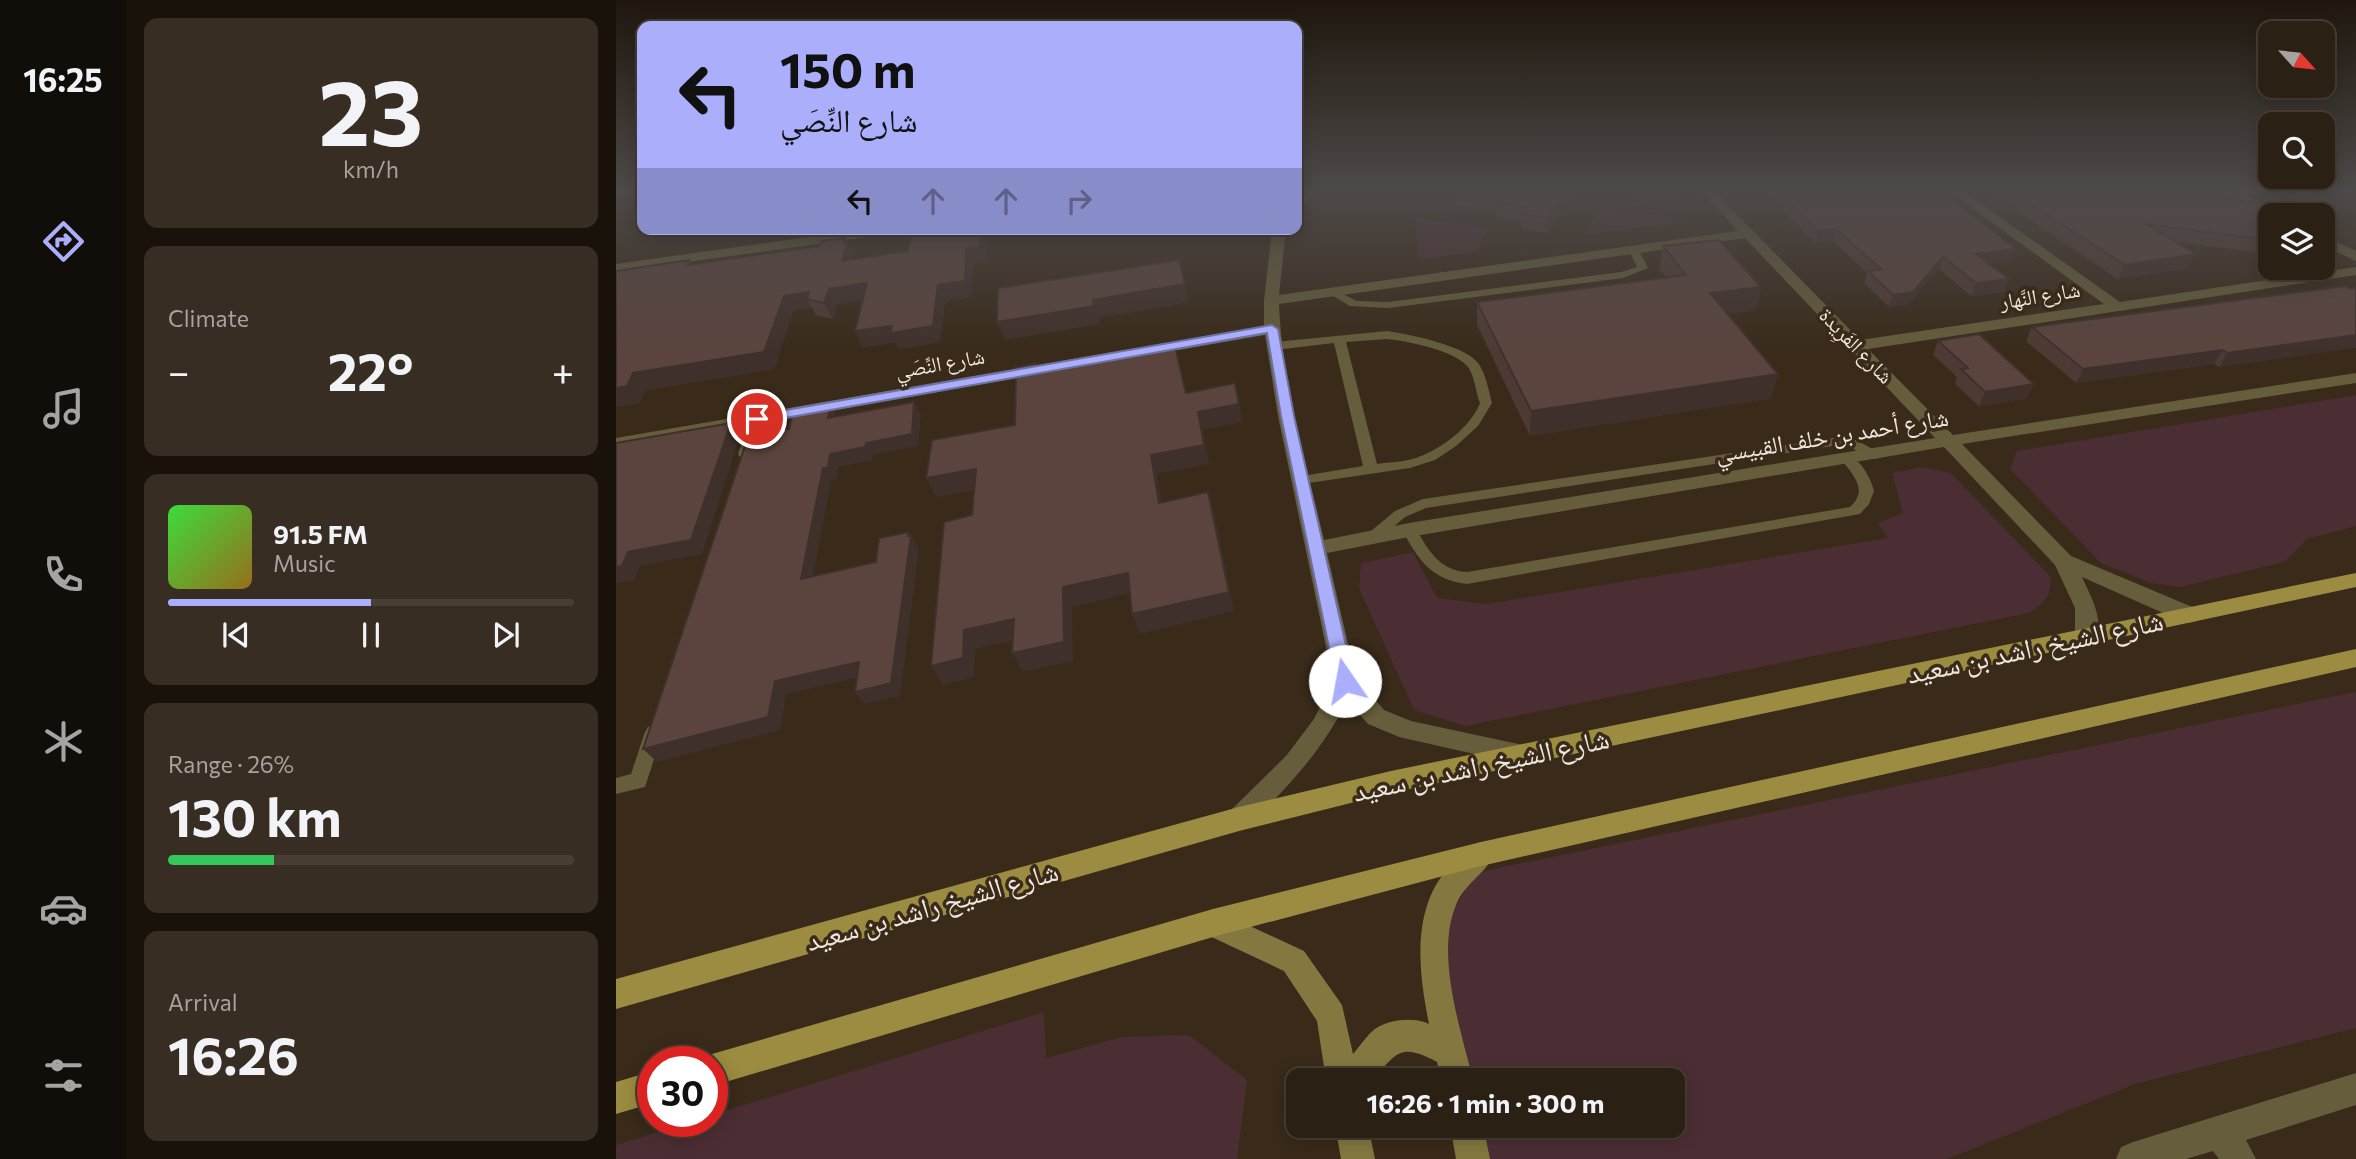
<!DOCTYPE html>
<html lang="en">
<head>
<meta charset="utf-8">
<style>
  body { margin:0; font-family:Commissioner,"Noto Naskh Arabic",sans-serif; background:#372d22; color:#f1f3f6; height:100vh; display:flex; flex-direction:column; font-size:26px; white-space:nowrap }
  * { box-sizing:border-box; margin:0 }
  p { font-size:23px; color:#a6a3a0 }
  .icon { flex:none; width:38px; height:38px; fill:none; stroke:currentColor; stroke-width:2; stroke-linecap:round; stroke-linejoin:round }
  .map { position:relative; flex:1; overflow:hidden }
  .panel { display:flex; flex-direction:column; gap:18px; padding:18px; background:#18120b; width:490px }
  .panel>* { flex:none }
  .top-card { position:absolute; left:21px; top:21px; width:665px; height:214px; border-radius:14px; box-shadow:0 4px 18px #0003,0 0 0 2px #473e34; background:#abaffb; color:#111; overflow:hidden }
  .needle { width:46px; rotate:117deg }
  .buttons { position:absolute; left:1642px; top:21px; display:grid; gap:14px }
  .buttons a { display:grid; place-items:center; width:77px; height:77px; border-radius:14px; background:#2b2014; box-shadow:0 4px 18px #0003,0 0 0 2px #473e34; font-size:35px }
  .speed { position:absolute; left:21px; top:1046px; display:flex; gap:14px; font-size:35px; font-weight:700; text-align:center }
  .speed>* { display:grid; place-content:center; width:91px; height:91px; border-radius:50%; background:#2b2014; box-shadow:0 4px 18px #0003,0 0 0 2px #473e34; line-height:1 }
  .speed .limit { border:10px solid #d22; background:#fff; color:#111 }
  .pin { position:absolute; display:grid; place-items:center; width:60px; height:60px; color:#fff; margin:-30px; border:4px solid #fff; border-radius:50%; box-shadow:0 2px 7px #0007 }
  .me { position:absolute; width:77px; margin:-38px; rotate:348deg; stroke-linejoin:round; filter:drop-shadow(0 0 5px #0008) }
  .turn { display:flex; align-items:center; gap:24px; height:147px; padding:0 28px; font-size:32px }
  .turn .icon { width:91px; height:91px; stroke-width:2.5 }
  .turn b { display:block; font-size:49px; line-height:60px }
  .lanes { display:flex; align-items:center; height:66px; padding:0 28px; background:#0003; justify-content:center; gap:35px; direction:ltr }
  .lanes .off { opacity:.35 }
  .big { font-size:52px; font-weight:700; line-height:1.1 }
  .panel .card { flex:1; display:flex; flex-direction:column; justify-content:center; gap:10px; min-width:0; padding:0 24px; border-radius:14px; background:#372d22 }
  .panel .dial { align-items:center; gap:0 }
  .dial b { font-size:91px; line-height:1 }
  .song { display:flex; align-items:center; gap:21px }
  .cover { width:84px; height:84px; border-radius:10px; background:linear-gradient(135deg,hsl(120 70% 55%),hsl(40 70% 35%)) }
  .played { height:7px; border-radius:4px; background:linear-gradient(90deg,#abaffb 50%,#473e34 50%) }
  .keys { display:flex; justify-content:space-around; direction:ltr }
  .heat { display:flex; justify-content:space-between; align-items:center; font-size:38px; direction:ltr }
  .charge { height:10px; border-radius:5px; background:linear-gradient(90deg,#34c759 26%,#473e34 0) }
  .trip { position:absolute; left:670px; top:1068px; width:399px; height:70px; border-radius:14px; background:#2b2014; box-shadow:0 4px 18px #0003,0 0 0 2px #473e34; font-weight:700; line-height:70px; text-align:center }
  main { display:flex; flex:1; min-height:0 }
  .menu { display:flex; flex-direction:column; width:126px; justify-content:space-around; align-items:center; background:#110d08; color:#a6a3a0 }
  .menu .icon { width:49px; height:49px }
  .menu .current { color:#abaffb }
  .menu b { font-size:32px; color:#f1f3f6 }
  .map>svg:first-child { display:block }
</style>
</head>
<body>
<main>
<nav class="menu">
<b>16:25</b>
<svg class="icon current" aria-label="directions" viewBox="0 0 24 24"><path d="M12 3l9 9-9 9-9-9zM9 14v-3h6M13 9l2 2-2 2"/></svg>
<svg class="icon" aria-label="music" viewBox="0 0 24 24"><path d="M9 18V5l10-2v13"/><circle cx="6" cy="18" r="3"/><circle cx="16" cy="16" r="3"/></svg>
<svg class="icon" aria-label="phone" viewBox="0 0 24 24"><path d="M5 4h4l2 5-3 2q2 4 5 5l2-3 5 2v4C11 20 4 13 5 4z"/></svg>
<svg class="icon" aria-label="climate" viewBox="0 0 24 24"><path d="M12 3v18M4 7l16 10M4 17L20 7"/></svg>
<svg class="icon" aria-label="car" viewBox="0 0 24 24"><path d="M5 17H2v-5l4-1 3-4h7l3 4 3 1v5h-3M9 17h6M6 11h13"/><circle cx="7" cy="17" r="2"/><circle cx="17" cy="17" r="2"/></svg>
<svg class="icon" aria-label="filters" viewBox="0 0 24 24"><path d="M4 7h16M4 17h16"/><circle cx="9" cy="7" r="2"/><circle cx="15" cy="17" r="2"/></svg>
</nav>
<section class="panel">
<div class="card dial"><b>23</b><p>km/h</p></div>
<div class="card"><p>Climate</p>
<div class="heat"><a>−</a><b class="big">22°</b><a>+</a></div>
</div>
<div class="card">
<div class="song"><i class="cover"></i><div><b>91.5 FM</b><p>Music</p></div></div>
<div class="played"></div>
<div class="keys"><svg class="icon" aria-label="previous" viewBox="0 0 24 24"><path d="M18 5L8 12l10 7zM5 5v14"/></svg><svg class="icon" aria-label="pause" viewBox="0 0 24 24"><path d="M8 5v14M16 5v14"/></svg><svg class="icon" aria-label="next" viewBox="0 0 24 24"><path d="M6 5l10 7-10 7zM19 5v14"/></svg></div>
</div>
<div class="card"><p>Range · 26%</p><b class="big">130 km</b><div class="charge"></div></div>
<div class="card"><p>Arrival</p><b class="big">16:26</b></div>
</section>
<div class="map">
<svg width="1740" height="1159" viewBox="0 0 1740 1159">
  <rect width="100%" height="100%" fill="#392a1a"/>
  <g fill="#4b2e33">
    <path d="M1021 191 1060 194 1078 213 1015 205Z"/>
    <path d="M985 206 1078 221 969 235Z"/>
    <path d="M799 218 872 227 862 251 803 260Z"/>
    <path d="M1740 395V526L1691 539 1668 562 1564 587 1535 583 1485 563 1394 469 1401 451Z"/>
    <path d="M1306 467 1335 473 1434 576C1437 596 1428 603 1413 613L849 726 798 710 743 588 745 563 797 552 821 598 870 604 1272 538 1262 523 1287 513 1276 473Z"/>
    <path d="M1740 692V1028L1519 1084 1331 1159H862L855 1125H1057V1080H846L824 970 830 924 858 873Z"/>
    <path d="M428 1012 430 1058 506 1037 573 1035 631 1080 621 1159H0V1145L75 1122H96V1115Z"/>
  </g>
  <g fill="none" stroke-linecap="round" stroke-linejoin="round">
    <g fill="#655d3b" fill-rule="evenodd">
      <path d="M1018 247 1023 250 1032 268 1007 278 772 308 734 306 714 294 720 291 741 301 772 302 1005 272 1021 267 1013 250Z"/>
      <path d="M771 331C792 334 854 346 864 366 870 376 873 391 876 403L862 426 840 446 819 460 794 468 686 484 681 483 679 480 686 476 747 466 718 343 659 350 653 346 659 342ZM771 339C791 341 837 350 851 366 858 373 860 393 864 403 855 427 824 450 800 458 788 462 774 462 761 464L730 342Z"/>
      <path d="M141 415 148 419 136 454 134 457H124L122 454 134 419Z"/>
      <path d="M1217 438 1240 440 1268 455 1261 459 1232 447 1217 446 810 508 789 517 762 540H752L749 536 779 511 807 499Z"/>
      <path d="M1232 455C1245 460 1255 478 1258 491L1253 504 1244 514 851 584C815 580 802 559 786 530L793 525 798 526C812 549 822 570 851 572L1234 507C1253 490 1237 475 1225 459Z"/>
      <path d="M38 725 44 727 47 732 29 787 0 794V778L15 774 29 732 32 727Z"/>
    </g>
    <g fill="#655d3b" fill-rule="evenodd">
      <path d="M686 191H700L686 206 681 207V196Z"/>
      <path d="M1085 191H1098L1244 340 1488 304 1333 191H1347L1504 302 1740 267V275L1252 349 1337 435 1740 373V383L1346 444 1455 556 1581 609 1584 615 1581 621 1573 623 1565 621 1466 577C1475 597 1490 622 1478 643L1470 645 1462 643 1459 637V608L1439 565 1328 447 793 537 711 553 740 678 768 710 795 721 907 745 916 748 919 755 916 762 907 765 783 737 752 724 731 700C707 751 671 787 632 827L623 831 614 827 610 819 614 811 670 756 698 719 717 681 662 416 649 335 0 448V438L648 326V301L656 229H670L663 295 1122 231ZM1129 238 1319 438 793 523 708 540C690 463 666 383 663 304Z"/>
      <path d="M1607 191H1623L1666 215 1654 217Z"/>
      <path d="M249 229H286L280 233 0 272V264Z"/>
      <path d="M1706 235 1740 251V261L1706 245Z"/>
      <path d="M1740 1073V1105L1630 1140 1640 1159H1603L1597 1151 1570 1159H1500L1505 1147 1517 1142Z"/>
    </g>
    <g fill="#847840" fill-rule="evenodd">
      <path d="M865 842 875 845 879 854C869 874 848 884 840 905 819 955 845 1030 857 1080H825L821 1062C786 1043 781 1051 757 1080H710L701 1021 668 971 587 933 583 923 587 913 597 909 688 951 726 1005 737 1054C744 1046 751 1035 759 1029 774 1019 798 1017 813 1024 802 969 794 903 839 861 848 853 854 846 865 842Z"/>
      <path d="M719 1125H752L759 1159H725Z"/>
      <path d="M834 1125H867L874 1159H840Z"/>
    </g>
    <g fill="#9b8c41" fill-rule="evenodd">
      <path d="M1740 573V587L775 793 623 831 0 1009V979L623 807 775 771Z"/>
      <path d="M1740 649V667L865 866 597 937 96 1086V1062H83L85 1059 96 1054 597 909 865 842Z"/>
      <path d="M37 1071V1103L0 1114V1082Z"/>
    </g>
  </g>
  <g fill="#4e3a34">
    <path d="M839 191H962L930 233 906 229V222L879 218V210L840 205Z"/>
    <path d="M1148 191H1325L1400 249 1395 261 1374 264 1393 279 1388 292 1355 296 1323 269 1292 305 1273 307 1248 283 1251 273 1217 241 1199 243Z"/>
    <path d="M1371 191H1560L1563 193 1652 204 1628 191H1740V193L1729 195 1737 198 1728 211 1702 215H1654V245L1648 253 1559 242 1580 254 1572 268 1502 279Z"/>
    <path d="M296 229H368L371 239 370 262 357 264 355 297 329 301 324 342 283 349 279 342 247 348 239 331 247 300 221 304 217 319 200 315 196 308 177 311 158 369 30 390 23 403 0 407V271L73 260 76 264 204 246 229 238 237 253 238 259 292 251Z"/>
    <path d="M1047 246 1145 287 1140 310 1111 314 1156 398 914 436 861 325V302L1050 277 1043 269Z"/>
    <path d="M1734 289 1603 367 1598 364 1460 383 1410 341 1416 327Z"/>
    <path d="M1322 341 1418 384 1411 398 1363 406 1339 384 1341 377 1317 355Z"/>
  </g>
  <g fill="#40302b">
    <path d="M952 191H962L930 233 931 218Z"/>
    <path d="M1706 191H1740V193L1701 198Z"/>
    <path d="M1737 198 1728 211 1702 215H1681L1687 205Z"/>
    <path d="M365 229H368L371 239 370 262 357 264 355 297 329 301 324 342 283 349 279 342 247 348 239 331 322 285Z"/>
    <path d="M1220 229 1217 241 1199 243 1202 231Z"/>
    <path d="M229 238 239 258 234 277 226 261 228 243Z"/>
    <path d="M1400 249 1395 261 1356 266 1360 254Z"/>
    <path d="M1580 254 1572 268 1502 279 1509 265Z"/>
    <path d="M1327 257 1323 269 1292 305 1273 307 1277 295Z"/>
    <path d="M1393 279 1388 292 1355 296 1360 283Z"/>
    <path d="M251 283 259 298 221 304 217 319 208 303 213 289Z"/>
    <path d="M569 284 573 302 483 318 484 324 389 340 381 322 477 300Z"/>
    <path d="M1145 287 1140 310 1090 316 1094 293Z"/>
    <path d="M193 292 191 299 196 308 177 311 158 369 30 390 23 403 0 407V388L17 373 168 296Z"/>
    <path d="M1740 335V348L1603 367 1611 353Z"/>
    <path d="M1607 350 1598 364 1460 383 1467 369Z"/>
    <path d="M1162 374 1156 398 914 436 915 411Z"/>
    <path d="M1418 384 1411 398 1363 406 1369 392Z"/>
    <path d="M298 402 305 414 302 446 257 455 256 460 222 467 220 481H215L194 592 185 579 207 468 214 454 250 443Z"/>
    <path d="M623 404 627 422 587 430 593 464 541 474 549 522 543 503 535 455 582 412Z"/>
    <path d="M215 405 222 418H212Z"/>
    <path d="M115 423 124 436 86 554 24 566 18 580 0 583V567Z"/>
    <path d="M360 469 369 488 320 497 310 478Z"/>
    <path d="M592 492 598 511 618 611 524 634 516 614Z"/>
    <path d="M293 532 303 549 284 696 248 704 239 692 292 536Z"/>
    <path d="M512 573 519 592 456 607 457 661 407 672 396 653 447 587Z"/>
    <path d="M398 619 408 638 359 649 358 677 327 685 315 666 348 630Z"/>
    <path d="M243 662 253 675 170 694 164 730 41 762 27 749 159 681Z"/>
  </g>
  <g fill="#5b443d" stroke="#40302b" stroke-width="2">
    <path d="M854 191H952L931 218 906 214 911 207 879 203 884 195Z"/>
    <path d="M1162 191H1325L1400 249 1360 254 1393 279 1360 283 1327 257 1297 292 1277 295 1252 271 1265 269 1220 229 1202 231Z"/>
    <path d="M1395 191H1560L1563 193 1673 207 1679 215H1654V231H1651L1654 235V240L1529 224 1580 254 1509 265Z"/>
    <path d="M1660 191H1722L1737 198 1687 205Z"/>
    <path d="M296 229H365L364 247 350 249 349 281 322 285 317 326 275 333 276 326 239 331 251 283 213 289 208 303 191 299 193 292 168 296 148 352 17 373 11 386 0 388V271L73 260 71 265 204 246 206 241 229 238 228 243H231L226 261 292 251Z"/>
    <path d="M1103 240 1145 287 1094 293 1162 374 915 411 861 302 1070 275 1047 246Z"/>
    <path d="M563 260 569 284 477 300 478 306 381 322 382 288Z"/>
    <path d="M1729 286 1734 289 1740 288V335L1611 353 1607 350 1467 369 1416 327Z"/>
    <path d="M1363 334 1418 384 1369 392 1345 369 1352 368 1322 341Z"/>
    <path d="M559 346 570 393 619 383 623 404 582 412 588 445 535 455 543 503 592 492 613 592 516 614 512 573 447 587 448 642 396 653 398 619 348 630 347 658 315 666 328 522 356 515 360 469 310 478 316 440 399 425 400 367 421 363V370Z"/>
    <path d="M298 402 296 434 250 443 249 447 214 454 212 468H207L185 579 260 562 263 538 293 532 292 536H295L275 683 239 692 243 662 159 681 152 717 27 749 132 437 173 429 177 412 215 405 212 418Z"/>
    <path d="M115 423 75 540 12 552 6 566 0 567V443Z"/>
  </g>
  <linearGradient id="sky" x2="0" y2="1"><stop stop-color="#1f170e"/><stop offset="0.54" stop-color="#4e4a49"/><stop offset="1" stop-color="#4e4a49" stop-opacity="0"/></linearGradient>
  <rect width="1740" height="353" fill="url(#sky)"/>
  <path fill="#abaffb" stroke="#6f72a3" stroke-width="2" d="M656 325 662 329 678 416 738 681 735 686H723L720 681 665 416 651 333 141 423 134 419 141 415Z"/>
  <g text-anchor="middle" stroke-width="7" stroke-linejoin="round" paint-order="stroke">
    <g font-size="21" fill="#f0e6dc" stroke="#392a1a">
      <text transform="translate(1424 296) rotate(-9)" y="7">شارع النَّهار</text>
      <text transform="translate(1240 346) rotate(46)" y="7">شارع الفَرِيدة</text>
      <text transform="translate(324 364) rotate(-10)" y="7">شارع النِّصَي</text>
    </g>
    <g font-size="24" fill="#f0e6dc" stroke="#392a1a">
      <text transform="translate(1216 436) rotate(-9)" y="8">شارع أحمد بن خلف القبيسي</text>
    </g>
    <g font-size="28" fill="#f0e6dc" stroke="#392a1a">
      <text transform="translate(1419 647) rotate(-12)" y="10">شارع الشيخ راشد بن سعيد</text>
      <text transform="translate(865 765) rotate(-12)" y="10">شارع الشيخ راشد بن سعيد</text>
      <text transform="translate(316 906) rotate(-16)" y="10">شارع الشيخ راشد بن سعيد</text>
    </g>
  </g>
</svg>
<div class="buttons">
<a><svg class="needle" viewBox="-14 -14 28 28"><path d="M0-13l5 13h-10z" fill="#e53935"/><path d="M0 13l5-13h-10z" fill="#a6a3a0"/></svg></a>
<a><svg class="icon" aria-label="search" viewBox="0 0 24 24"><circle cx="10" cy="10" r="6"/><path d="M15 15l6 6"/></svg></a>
<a><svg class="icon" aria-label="layers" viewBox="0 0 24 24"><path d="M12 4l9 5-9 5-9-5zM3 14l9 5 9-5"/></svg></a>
</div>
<div class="speed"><div class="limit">30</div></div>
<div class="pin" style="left:141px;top:419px;background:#d93025"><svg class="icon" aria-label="arrive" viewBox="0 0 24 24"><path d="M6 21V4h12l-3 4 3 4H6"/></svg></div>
<svg class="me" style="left:729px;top:681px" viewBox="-20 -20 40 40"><circle r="19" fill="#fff"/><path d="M0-13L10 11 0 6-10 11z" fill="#abaffb"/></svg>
<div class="trip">16:26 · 1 min · 300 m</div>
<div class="top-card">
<div class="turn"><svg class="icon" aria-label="left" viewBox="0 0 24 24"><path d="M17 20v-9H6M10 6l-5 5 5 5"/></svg><div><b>150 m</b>شارع النِّصَي</div></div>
<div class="lanes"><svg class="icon" aria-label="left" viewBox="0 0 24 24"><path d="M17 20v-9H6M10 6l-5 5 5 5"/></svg><svg class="icon off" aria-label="ahead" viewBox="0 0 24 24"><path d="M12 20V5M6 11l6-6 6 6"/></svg><svg class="icon off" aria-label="ahead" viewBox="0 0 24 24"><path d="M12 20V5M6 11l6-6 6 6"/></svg><svg class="icon off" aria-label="right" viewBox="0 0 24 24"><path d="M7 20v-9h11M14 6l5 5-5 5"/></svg></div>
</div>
</div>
</main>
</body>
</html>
